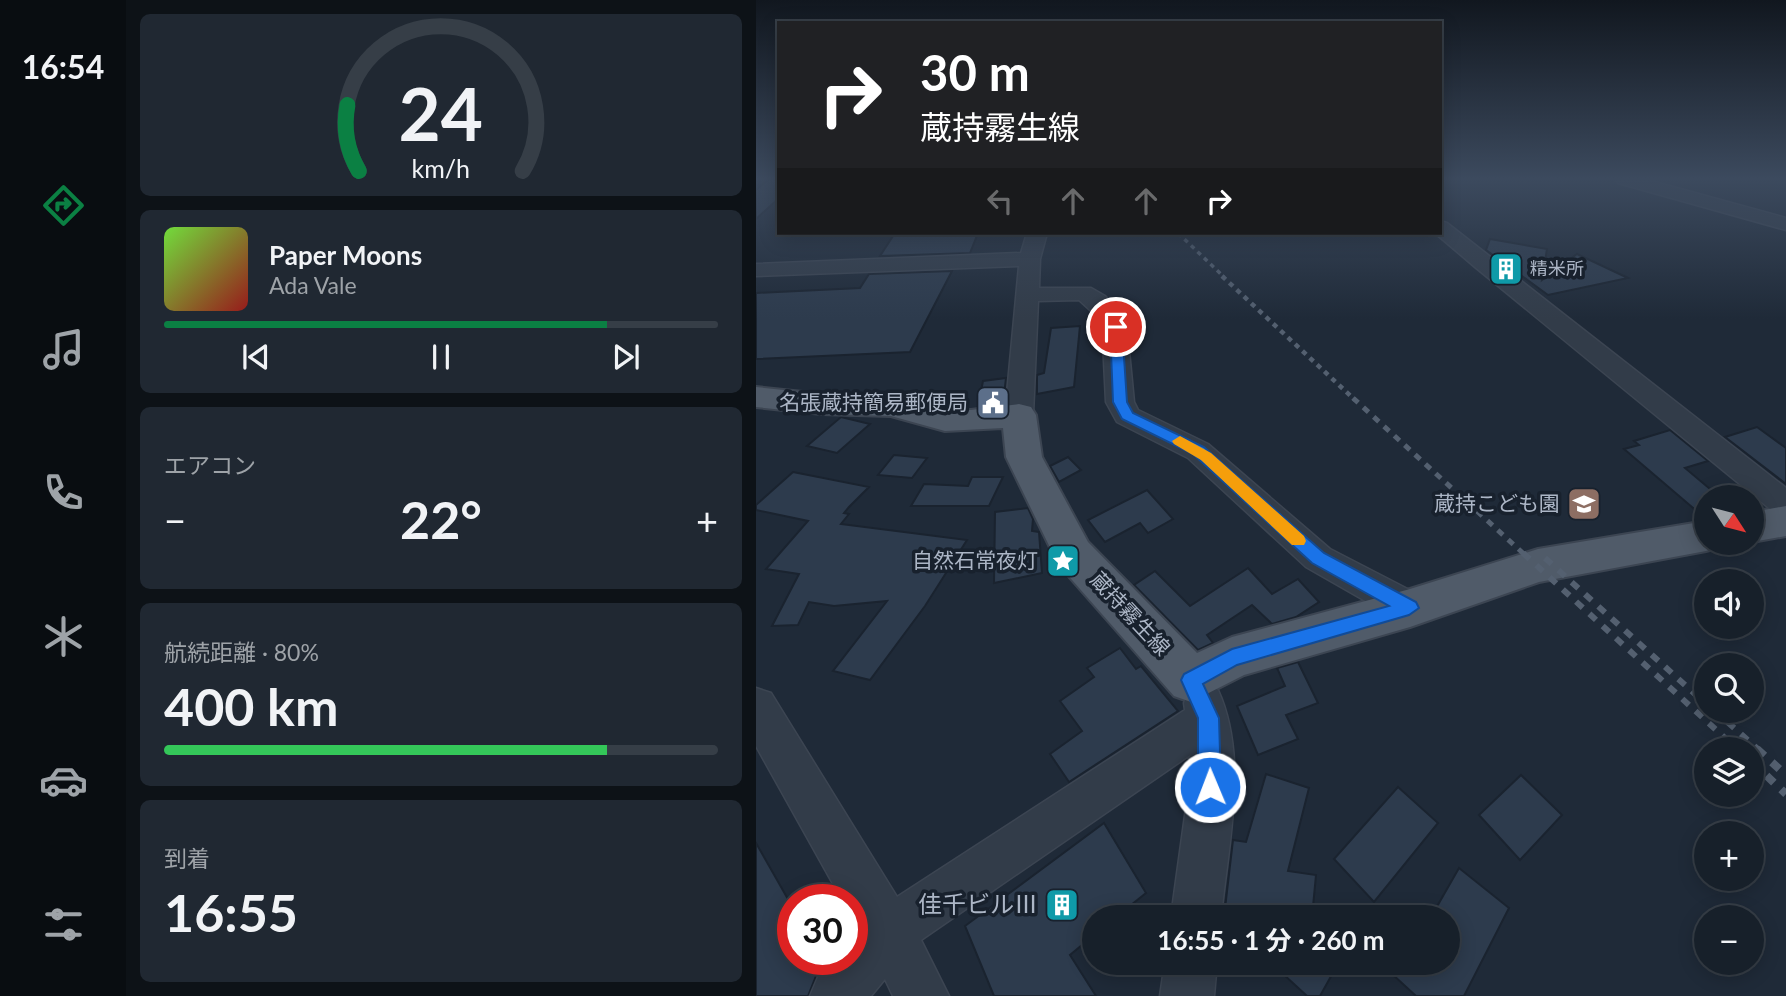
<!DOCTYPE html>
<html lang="ja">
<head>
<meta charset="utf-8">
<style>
  body { margin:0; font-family:Lato,"Noto Sans JP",sans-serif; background:#202832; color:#f1f3f6; height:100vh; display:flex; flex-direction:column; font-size:26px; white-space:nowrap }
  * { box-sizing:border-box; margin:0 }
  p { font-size:23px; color:#9ea3a8 }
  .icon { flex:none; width:38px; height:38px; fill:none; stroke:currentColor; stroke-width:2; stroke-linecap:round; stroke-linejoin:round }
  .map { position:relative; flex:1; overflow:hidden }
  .sheet { display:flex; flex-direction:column; gap:14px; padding:14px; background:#0d1217; width:630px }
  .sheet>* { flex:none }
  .hud { position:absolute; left:21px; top:21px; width:665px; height:214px; border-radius:0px; box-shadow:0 4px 18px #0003,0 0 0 2px #363e47; background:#202124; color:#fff; overflow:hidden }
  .needle { width:46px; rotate:126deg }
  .fabs { position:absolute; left:938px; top:485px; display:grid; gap:14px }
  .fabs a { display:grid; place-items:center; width:70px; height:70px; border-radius:50%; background:#17202a; box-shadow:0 4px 18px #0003,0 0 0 2px #363e47; font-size:35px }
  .speed { position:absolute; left:21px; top:884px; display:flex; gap:14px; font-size:35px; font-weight:700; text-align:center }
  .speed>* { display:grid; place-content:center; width:91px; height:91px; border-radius:50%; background:#17202a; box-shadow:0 4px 18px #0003,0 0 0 2px #363e47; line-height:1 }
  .speed .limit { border:10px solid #d22; background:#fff; color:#111 }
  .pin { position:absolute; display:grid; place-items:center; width:60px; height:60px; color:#fff; margin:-30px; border:4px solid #fff; border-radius:50%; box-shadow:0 2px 7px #0007 }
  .me { position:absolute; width:77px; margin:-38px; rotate:359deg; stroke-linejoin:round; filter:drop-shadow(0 0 5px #0008) }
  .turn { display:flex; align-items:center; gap:24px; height:147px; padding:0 28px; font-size:32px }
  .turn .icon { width:91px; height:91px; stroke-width:2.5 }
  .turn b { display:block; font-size:49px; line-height:60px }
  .lanes { display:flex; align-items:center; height:66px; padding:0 28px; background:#0003; justify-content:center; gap:35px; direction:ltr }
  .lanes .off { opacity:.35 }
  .big { font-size:52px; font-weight:700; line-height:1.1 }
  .sheet .widget { flex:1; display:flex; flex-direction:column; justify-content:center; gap:10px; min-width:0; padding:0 24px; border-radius:10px; background:#202832 }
  .sheet .dial { align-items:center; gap:0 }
  .dial svg { height:182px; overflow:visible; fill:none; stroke:#363e47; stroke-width:7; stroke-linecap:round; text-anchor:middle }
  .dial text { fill:#f1f3f6; stroke:none }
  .song { display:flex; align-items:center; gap:21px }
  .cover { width:84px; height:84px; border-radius:10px; background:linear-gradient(135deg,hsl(100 70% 55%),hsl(0 70% 35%)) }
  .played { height:7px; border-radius:4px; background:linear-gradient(90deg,#0b8043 80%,#363e47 80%) }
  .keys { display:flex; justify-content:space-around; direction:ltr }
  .heat { display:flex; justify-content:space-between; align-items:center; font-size:38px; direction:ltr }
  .charge { height:10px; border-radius:5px; background:linear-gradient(90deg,#34c759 80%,#363e47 0) }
  .trip { position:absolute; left:326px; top:905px; width:378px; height:70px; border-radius:35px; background:#17202a; box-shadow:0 4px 18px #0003,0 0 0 2px #363e47; font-weight:700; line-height:70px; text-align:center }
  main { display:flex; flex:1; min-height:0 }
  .tabs { display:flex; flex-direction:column; width:126px; justify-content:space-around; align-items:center; background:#090d11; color:#9ea3a8 }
  .tabs .icon { width:49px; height:49px }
  .tabs .selected { color:#0b8043 }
  .tabs b { font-size:32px; color:#f1f3f6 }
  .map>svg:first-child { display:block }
</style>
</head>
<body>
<main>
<nav class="tabs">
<b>16:54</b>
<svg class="icon selected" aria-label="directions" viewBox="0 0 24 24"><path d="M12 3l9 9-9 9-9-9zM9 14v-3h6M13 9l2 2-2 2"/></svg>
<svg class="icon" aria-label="music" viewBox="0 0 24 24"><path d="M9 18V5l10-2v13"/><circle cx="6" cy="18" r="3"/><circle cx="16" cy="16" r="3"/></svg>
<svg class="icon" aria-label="phone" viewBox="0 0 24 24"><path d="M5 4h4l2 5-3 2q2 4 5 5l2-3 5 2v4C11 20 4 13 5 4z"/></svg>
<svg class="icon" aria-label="climate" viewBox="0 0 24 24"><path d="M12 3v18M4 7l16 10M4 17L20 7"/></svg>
<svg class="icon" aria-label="car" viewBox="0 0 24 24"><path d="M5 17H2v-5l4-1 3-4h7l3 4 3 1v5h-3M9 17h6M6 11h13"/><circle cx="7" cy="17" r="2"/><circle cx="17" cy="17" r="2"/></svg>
<svg class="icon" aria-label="filters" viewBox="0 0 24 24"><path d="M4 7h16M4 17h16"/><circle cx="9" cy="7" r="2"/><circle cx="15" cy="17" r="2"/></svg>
</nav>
<section class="sheet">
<div class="widget dial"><svg viewBox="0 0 100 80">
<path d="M14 69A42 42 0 1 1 86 69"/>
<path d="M14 69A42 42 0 0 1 9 40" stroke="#0b8043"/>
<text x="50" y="56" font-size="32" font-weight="700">24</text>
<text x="50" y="72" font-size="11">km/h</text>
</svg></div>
<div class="widget">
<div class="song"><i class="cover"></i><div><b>Paper Moons</b><p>Ada Vale</p></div></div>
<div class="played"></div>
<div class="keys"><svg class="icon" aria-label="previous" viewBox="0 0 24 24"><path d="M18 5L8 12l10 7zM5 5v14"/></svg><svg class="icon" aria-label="pause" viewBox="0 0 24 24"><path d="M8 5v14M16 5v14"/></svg><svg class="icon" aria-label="next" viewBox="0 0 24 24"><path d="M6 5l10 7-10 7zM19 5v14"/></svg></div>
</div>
<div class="widget"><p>エアコン</p>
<div class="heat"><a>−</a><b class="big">22°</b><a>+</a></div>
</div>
<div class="widget"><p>航続距離 · 80%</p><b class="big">400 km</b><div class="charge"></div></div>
<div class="widget"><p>到着</p><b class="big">16:55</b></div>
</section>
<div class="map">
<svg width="1030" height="996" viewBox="0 0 1030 996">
  <rect width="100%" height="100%" fill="#1f2a38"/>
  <g fill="#2d3b4d" stroke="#1a232f" stroke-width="2">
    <path d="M13 179H23V198L0 219V190Z"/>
    <path d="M139 233H222L214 253 124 256Z"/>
    <path d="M734 239 791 249 786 280 821 254 872 278 792 295 730 250Z"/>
    <path d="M196 271 154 352 0 359V293L104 288 113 274Z"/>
    <path d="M324 326 318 387 281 394V375L288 373 295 328Z"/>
    <path d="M250 378 247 403 222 406 227 381Z"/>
    <path d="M85 417 114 424 81 453 51 446Z"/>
    <path d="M1001 427 1030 448V484L969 437Z"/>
    <path d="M914 430 952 461 929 468 960 494 950 497V519L868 449 883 445 878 441Z"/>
    <path d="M138 455 171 458 156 478 122 475Z"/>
    <path d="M312 457 325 470 303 482 294 466Z"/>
    <path d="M37 472 113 487 93 507 88 513 93 514 85 524 211 540 169 606 114 680 77 671 131 601 78 606 53 602 42 625 16 626 43 574 10 569 52 521 0 510V505Z"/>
    <path d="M216 477H247L233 506H155L168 484 212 486Z"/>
    <path d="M391 490 417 519 392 533 384 523 349 542 332 520Z"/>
    <path d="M272 508 277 519 276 531 283 532 286 573 238 583 239 512Z"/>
    <path d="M492 568 516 594 542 579 563 602 540 617 516 624 496 605 451 635 457 643 442 650 378 585 399 571 434 606Z"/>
    <path d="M364 648 380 669 385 666 422 711 313 782 294 754 326 731 304 701 338 677 331 668Z"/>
    <path d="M542 662 562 703 530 715 542 739 502 755 481 706 529 686 521 668Z"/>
    <path d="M510 774 553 788 532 871 560 875 556 917H468L477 840 490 842Z"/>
    <path d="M765 775 806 815 764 860 723 815Z"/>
    <path d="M642 787 682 823 618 902 578 859Z"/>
    <path d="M348 823 390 893 360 917H338V935L314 955 340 996H238L209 926Z"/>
    <path d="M0 843 37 908V959H65L69 965 60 976 52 996H0Z"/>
    <path d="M703 868 753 908 708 996H660L623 962H691V917H675Z"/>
    <path d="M514 962H583L564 996H551Z"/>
  </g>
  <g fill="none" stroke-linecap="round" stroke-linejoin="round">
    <defs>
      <g id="minor">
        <path d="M860 179H888L1030 218V230L862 183Z"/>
        <path d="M684 221 691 223 1030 488V517L1019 513 719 267 679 233H684Z"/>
        <path d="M271 233H291L284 259 283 288H335L349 296 366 315 370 320 378 402 382 410 452 444 574 549 667 597 672 608 667 619 654 623 641 619 550 567 432 458 361 422 350 402 346 321 323 300 282 301 277 415 273 421 263 424 253 421 249 415 263 266 0 276V264L265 253Z"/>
        <path d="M448 684 462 690C493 758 472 844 465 917H415L430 808 434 755 165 940 193 996H137L129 979 115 996H54L62 977 77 959H96V936L103 928 96 917V900H86L0 746V688L15 693 141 897 429 710 428 703 434 690Z"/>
        <path d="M409 962H461L458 996H404Z"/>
      </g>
      <g id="major">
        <path d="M0 387 66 394 135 396 189 409 215 410 263 404 275 407 280 415 286 457 332 542 441 653 476 637 654 589 782 549 950 521V542H967L964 547 950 551 783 582 654 627 488 675 435 702 418 696 302 564 250 457 247 428 189 431 135 416 66 414 0 407Z"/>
        <path d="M1030 506V536L996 542V512Z"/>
      </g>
    </defs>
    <use href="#minor" stroke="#3c4552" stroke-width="3"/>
    <use href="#major" stroke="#3c4552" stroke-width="4"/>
    <use href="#minor" fill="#323c49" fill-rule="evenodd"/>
    <use href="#major" fill="#505b69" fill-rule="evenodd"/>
    <path stroke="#546070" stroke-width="3.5" stroke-dasharray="4.5 4.5" stroke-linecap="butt" d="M422 233 468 277"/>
    <path stroke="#546070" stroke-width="4.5" stroke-dasharray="5 5" stroke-linecap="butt" d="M466 276 599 400"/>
    <path stroke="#546070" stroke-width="5" stroke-dasharray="7 7" stroke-linecap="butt" d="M597 398 769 555"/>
    <g stroke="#546070" stroke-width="6" stroke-dasharray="9 9" stroke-linecap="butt">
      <path d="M767 553 981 749"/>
      <path d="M789 558 950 704"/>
      <path d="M958 710 1003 750"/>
    </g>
    <g stroke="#546070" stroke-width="8" stroke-dasharray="10 10" stroke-linecap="butt">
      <path d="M1001 749 1030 775"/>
      <path d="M996 762 1030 794"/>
    </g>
  </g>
  <linearGradient id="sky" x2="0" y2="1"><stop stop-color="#11171f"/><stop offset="0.56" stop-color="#3c4a5e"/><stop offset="1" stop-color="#3c4a5e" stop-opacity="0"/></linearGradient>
  <rect width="1030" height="319" fill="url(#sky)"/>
  <path fill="#1a73e8" stroke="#114b97" stroke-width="2" d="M360 323 366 327 371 402 377 413 448 447 568 553 660 602 663 608 653 615 481 665 447 684 463 718 465 787 462 795 454 798 446 795 442 787V718L425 680 428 674 476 649 633 606 556 563 437 454 366 419 357 402 354 327Z"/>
  <path fill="#f59e0b" d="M424 436 455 453 548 536 550 541 548 545H536L445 460 418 444 416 441Z"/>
  <defs>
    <symbol id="building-square" viewBox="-11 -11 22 22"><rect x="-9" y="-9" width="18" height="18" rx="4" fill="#0f9aa8" stroke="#18212d"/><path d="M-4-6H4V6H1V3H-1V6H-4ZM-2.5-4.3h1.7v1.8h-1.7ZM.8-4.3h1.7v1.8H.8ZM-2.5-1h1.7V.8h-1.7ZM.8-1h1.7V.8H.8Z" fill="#fff"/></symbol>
    <symbol id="civic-square" viewBox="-11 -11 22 22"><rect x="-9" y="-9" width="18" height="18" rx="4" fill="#5c6f8a" stroke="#18212d"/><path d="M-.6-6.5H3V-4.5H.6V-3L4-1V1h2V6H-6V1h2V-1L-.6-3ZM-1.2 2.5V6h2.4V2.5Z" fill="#fff"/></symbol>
    <symbol id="school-square" viewBox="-11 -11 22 22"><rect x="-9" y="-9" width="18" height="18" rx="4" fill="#8d6e63" stroke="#18212d"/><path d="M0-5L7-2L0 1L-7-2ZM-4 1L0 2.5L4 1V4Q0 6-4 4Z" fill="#fff"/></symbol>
    <symbol id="sight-square" viewBox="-11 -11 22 22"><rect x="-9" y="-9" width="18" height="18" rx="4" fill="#0f9aa8" stroke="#18212d"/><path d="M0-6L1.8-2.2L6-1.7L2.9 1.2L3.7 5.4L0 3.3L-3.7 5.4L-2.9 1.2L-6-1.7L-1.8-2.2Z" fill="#fff"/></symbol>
  </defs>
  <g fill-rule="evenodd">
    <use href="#building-square" x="731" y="250" width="38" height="38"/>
    <use href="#civic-square" x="218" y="384" width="38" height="38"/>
    <use href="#school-square" x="809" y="485" width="38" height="38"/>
    <use href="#sight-square" x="288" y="542" width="38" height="38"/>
    <use href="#building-square" x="287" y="886" width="38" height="38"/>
  </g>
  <g text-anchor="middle" stroke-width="7" stroke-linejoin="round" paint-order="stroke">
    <g font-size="18" fill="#acb6c6" stroke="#18212d" text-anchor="start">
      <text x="774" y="275">精米所</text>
    </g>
    <g font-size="21" fill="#acb6c6" stroke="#18212d" text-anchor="end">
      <text x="212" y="410">名張蔵持簡易郵便局</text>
      <text x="804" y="511">蔵持こども園</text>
      <text x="282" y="568">自然石常夜灯</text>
    </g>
    <g font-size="21" fill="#acb6c6" stroke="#18212d">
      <text transform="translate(374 614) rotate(47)" y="7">蔵持霧生線</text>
    </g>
    <g font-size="24" fill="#acb6c6" stroke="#18212d" text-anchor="end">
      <text x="282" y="913">佳千ビルⅢ</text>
    </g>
  </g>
</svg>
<div class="fabs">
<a><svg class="needle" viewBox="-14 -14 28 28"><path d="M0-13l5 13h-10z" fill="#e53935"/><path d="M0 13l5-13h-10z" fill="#9ea3a8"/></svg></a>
<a><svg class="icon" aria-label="sound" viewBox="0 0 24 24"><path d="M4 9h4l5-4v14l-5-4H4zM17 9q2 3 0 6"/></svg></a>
<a><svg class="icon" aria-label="search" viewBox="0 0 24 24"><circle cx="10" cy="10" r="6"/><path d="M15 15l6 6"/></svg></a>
<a><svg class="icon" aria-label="layers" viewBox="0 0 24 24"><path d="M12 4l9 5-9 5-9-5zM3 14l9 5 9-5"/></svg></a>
<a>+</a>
<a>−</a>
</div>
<div class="speed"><div class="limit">30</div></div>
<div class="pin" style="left:360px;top:327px;background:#d93025"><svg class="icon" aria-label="arrive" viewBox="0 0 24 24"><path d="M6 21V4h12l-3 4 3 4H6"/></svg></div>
<svg class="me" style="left:454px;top:787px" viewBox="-20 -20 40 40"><circle r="17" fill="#1a73e8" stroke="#fff" stroke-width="3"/><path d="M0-11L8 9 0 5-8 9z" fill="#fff"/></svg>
<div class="trip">16:55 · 1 分 · 260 m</div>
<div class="hud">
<div class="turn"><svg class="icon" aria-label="right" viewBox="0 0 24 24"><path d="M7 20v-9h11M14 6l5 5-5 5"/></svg><div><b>30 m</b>蔵持霧生線</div></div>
<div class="lanes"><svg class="icon off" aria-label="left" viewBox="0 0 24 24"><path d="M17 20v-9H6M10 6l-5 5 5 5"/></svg><svg class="icon off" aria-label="ahead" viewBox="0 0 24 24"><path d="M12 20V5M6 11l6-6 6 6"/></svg><svg class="icon off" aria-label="ahead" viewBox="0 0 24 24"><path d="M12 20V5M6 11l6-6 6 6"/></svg><svg class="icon" aria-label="right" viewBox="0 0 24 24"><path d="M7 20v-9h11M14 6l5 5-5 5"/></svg></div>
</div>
</div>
</main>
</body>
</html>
